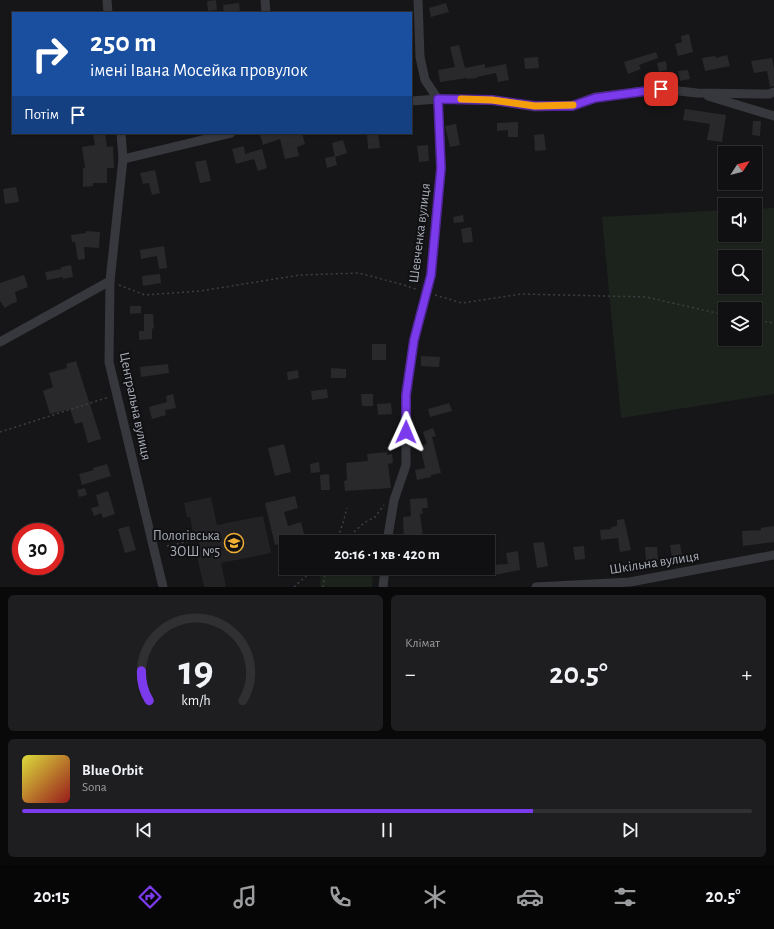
<!DOCTYPE html>
<html lang="uk">
<head>
<meta charset="utf-8">
<style>
  body { margin:0; font-family:"Alegreya Sans",sans-serif; background:#1e1e20; color:#f1f3f6; height:100vh; display:flex; flex-direction:column; font-size:15px; white-space:nowrap }
  * { box-sizing:border-box; margin:0 }
  p { font-size:13px; color:#9c9d9f }
  .icon { flex:none; width:22px; height:22px; fill:none; stroke:currentColor; stroke-width:2; stroke-linecap:round; stroke-linejoin:round }
  .map { position:relative; height:587px; overflow:hidden }
  .drawer { display:flex; flex-direction:column; gap:8px; padding:8px; background:#09090a; flex:1 }
  .drawer>* { flex:none }
  .banner { position:absolute; left:12px; top:12px; width:400px; height:122px; border-radius:0px; box-shadow:0 1px 3px #0004,0 0 0 1px #303032; background:#1a4fa0; color:#fff; overflow:hidden }
  .needle { width:26px; rotate:54deg }
  .tools { position:absolute; left:718px; top:146px; display:grid; gap:8px }
  .tools a { display:grid; place-items:center; width:44px; height:44px; border-radius:0px; background:#101012; box-shadow:0 1px 3px #0004,0 0 0 1px #303032; font-size:20px }
  .speed { position:absolute; left:12px; top:523px; display:flex; gap:8px; font-size:20px; font-weight:700; text-align:center }
  .speed>* { display:grid; place-content:center; width:52px; height:52px; border-radius:50%; background:#101012; box-shadow:0 1px 3px #0004,0 0 0 1px #303032; line-height:1 }
  .speed .limit { border:6px solid #d22; background:#fff; color:#111 }
  .pin { position:absolute; display:grid; place-items:center; width:34px; height:34px; color:#fff; margin:-17px; border-radius:8px; box-shadow:0 2px 6px #0006 }
  .me { position:absolute; width:44px; margin:-22px; rotate:1deg; stroke-linejoin:round; filter:drop-shadow(0 0 3px #0008) }
  .turn { display:flex; align-items:center; gap:14px; height:84px; padding:0 12px; font-size:18px }
  .turn .icon { width:52px; height:52px; stroke-width:2.5 }
  .turn b { display:block; font-size:28px; line-height:34px }
  .then { display:flex; align-items:center; height:38px; padding:0 12px; background:#0003; gap:8px; font-size:15px }
  .big { font-size:30px; font-weight:600; line-height:1.1 }
  .drawer .card { flex:1; display:flex; flex-direction:column; justify-content:center; gap:6px; min-width:0; padding:0 14px; border-radius:6px; background:#1e1e20 }
  .drawer .dial { align-items:center; gap:0 }
  .dial svg { height:104px; overflow:visible; fill:none; stroke:#303032; stroke-width:7; stroke-linecap:round; text-anchor:middle }
  .dial text { fill:#f1f3f6; stroke:none }
  .song { display:flex; align-items:center; gap:12px }
  .cover { width:48px; height:48px; border-radius:6px; background:linear-gradient(135deg,hsl(60 70% 55%),hsl(0 70% 35%)) }
  .played { height:4px; border-radius:2px; background:linear-gradient(90deg,#7c3aed 70%,#303032 70%) }
  .keys { display:flex; justify-content:space-around; direction:ltr }
  .heat { display:flex; justify-content:space-between; align-items:center; font-size:22px; direction:ltr }
  .drawer .tiles { flex:1; display:grid; gap:8px; grid-template-columns:1fr 1fr }
  .card:last-child { grid-column:span 2 }
  .trip { position:absolute; left:279px; top:535px; width:216px; height:40px; border-radius:0px; background:#101012; box-shadow:0 1px 3px #0004,0 0 0 1px #303032; font-weight:600; line-height:40px; text-align:center }
  .tab-bar { display:flex; height:64px; justify-content:space-around; align-items:center; background:#060607; color:#9c9d9f }
  .tab-bar .icon { width:28px; height:28px }
  .tab-bar .selected { color:#7c3aed }
  .tab-bar b { font-size:18px; color:#f1f3f6 }
  .map>svg:first-child { display:block }
</style>
</head>
<body>
<div class="map">
<svg width="774" height="587" viewBox="0 0 774 587">
  <rect width="100%" height="100%" fill="#161618"/>
  <path fill="#222225" d="M211 497 217 525 263 516 271 553 221 563 226 587H204L195 548 200 547 197 532 193 533 190 517H187L184 503Z"/>
  <g fill="#1c231d" fill-rule="evenodd">
    <path d="M774 208V394L621 418 602 217 725 210V235H755V209ZM725 257H755V287H725ZM725 309H755V339H725Z"/>
    <path d="M321 568H373L372 587H320Z"/>
  </g>
  <g fill="#29292c">
    <path d="M216 0 217 10 208 11 207 1Z"/>
    <path d="M239 3 240 12 224 13 223 5Z"/>
    <path d="M446 3 449 12 431 17 429 8Z"/>
    <path d="M689 34 693 52 678 56 675 44 682 42 681 36Z"/>
    <path d="M459 45 465 68 485 64V68L506 64 509 80 498 82 496 73 477 77V78L467 79V78L440 82 438 70 455 67 450 47Z"/>
    <path d="M656 52 658 58 639 65 641 69 628 74 624 62Z"/>
    <path d="M727 55 730 66 705 71 702 58 715 56 716 58Z"/>
    <path d="M538 57 539 68 525 69 524 58Z"/>
    <path d="M772 58 774 69V86L770 87 767 71 754 73 751 61Z"/>
    <path d="M666 61 667 70 659 72 657 63Z"/>
    <path d="M688 70 690 79 680 81 678 71Z"/>
    <path d="M685 109 726 115 722 142 707 140 710 124 683 120Z"/>
    <path d="M753 121H761L760 136 752 135Z"/>
    <path d="M518 122V137H508V130L497 131V123Z"/>
    <path d="M456 124 460 145 450 147 445 126Z"/>
    <path d="M93 133H105L107 147 113 146 114 168H107V183H93V186L83 187V168H85L82 147 95 145Z"/>
    <path d="M267 133H302L305 144 297 147 299 156 285 159 280 139 263 145 260 135Z"/>
    <path d="M367 133H378L380 148 368 149Z"/>
    <path d="M544 134 546 150 535 151 534 135Z"/>
    <path d="M343 140 347 153 335 157 332 143Z"/>
    <path d="M428 145 429 161 419 162 417 146Z"/>
    <path d="M244 146 245 154 262 149 267 168 258 171 254 159 236 164 232 149Z"/>
    <path d="M335 156 337 165 327 168 325 158Z"/>
    <path d="M206 160 211 181 200 183 195 162Z"/>
    <path d="M155 170 160 193 152 195 149 183 143 184 140 173Z"/>
    <path d="M16 187 19 202 5 204 3 189Z"/>
    <path d="M463 215 464 222 454 223 453 217Z"/>
    <path d="M471 227 473 242 463 243 461 229Z"/>
    <path d="M86 231 100 232 99 248 84 247 85 259 78 260 75 242H72L71 235 86 233Z"/>
    <path d="M164 246 167 268 159 269 157 256 141 259 140 250Z"/>
    <path d="M71 265 73 277 63 279V277L47 280 45 272 61 269V267Z"/>
    <path d="M160 274 161 283 143 286 142 276Z"/>
    <path d="M24 275 28 287 15 292 17 302 11 304 5 308 0 301V283Z"/>
    <path d="M130 306H141V313L130 314Z"/>
    <path d="M144 314H153L154 328 152 329V339L139 340V331H144Z"/>
    <rect x="372" y="344" width="14" height="16"/>
    <path d="M421 356 440 357 439 367 421 366Z"/>
    <path d="M76 361 101 439 88 443 82 422 75 424 70 409 50 414 43 391 53 387 49 373 67 368 66 364Z"/>
    <path d="M168 364 169 373 141 377 140 367Z"/>
    <path d="M331 368 346 369V378H331Z"/>
    <path d="M298 370 299 378 288 380 287 372Z"/>
    <path d="M327 389 328 398 312 400 311 391Z"/>
    <path d="M173 394 176 408 165 410 166 415 152 419 149 407 167 402 166 396Z"/>
    <path d="M361 394H373V406H362Z"/>
    <path d="M391 403 392 414 378 415 377 404Z"/>
    <path d="M449 403 452 411 430 417 428 409Z"/>
    <path d="M433 428 436 436 432 437 441 473 431 475V477L417 480 415 470 425 468 420 446 427 444 423 432Z"/>
    <path d="M284 444 291 472 275 476 268 448Z"/>
    <path d="M387 452V455L392 454 393 463 388 464 391 488 345 491 344 481 347 480 346 463 368 461 367 454Z"/>
    <path d="M319 462 320 472 311 473 310 464Z"/>
    <path d="M107 464 111 476 82 485 79 474 94 470 93 468Z"/>
    <path d="M329 474 330 490H321L320 475Z"/>
    <path d="M85 488 87 495 79 497 77 490Z"/>
    <path d="M108 491 115 514 103 518 101 513 94 516 91 508 99 506 96 495Z"/>
    <path d="M295 496 298 508 284 512 288 526 301 522 305 538 275 545 265 503Z"/>
    <path d="M427 498 428 508H422L423 514H420L423 537 404 540 403 517 411 516 410 499Z"/>
    <path d="M624 519 631 550 620 552 618 538 601 540 600 530 611 529V527L617 526V520Z"/>
    <path d="M129 526 136 550 125 553 118 529Z"/>
    <path d="M774 526V542L743 546 742 531 761 530V528Z"/>
    <path d="M544 542 548 566 537 568 533 543Z"/>
    <path d="M680 544 682 556 672 558 670 545Z"/>
    <path d="M584 546 585 559 575 560 573 547Z"/>
    <path d="M645 547H657L658 560 646 561Z"/>
    <path d="M518 551 520 570 494 575 493 565 508 564 506 553Z"/>
    <path d="M451 568H481L482 574 451 576Z"/>
  </g>
  <g fill="none" stroke-linecap="round" stroke-linejoin="round">
    <g stroke="#3d3f44" stroke-width="1.5" stroke-dasharray="2 3" stroke-linecap="butt">
      <path d="M119 285 145 295 200 291 300 275 359 273 404 285 418 290"/>
      <path d="M435 295 462 303 521 294 646 297 725 315"/>
      <path d="M755 320 774 323"/>
      <path d="M0 432 109 397"/>
      <path d="M336 542 343 523 347 508"/>
      <path d="M343 542 364 523 375 517 384 505"/>
      <path d="M167 546 199 539"/>
      <path d="M294 587 315 568"/>
      <path d="M323 587 326 568"/>
    </g>
    <g stroke="#37383d" stroke-width="9">
      <path d="M107 0 108 13"/>
      <path d="M265 0 266 13"/>
      <path d="M708 96 774 116"/>
      <path d="M411 101 438 99 492 100 535 107 572 106 595 97 661 89 697 93 769 94 774 92"/>
      <path d="M121 133 123 159 110 281 109 362 163 587"/>
      <path d="M123 159 231 133"/>
      <path d="M0 342 110 281"/>
      <path d="M387 542 394 500 406 465V395L414 340 431 275 441 168 438 99 425 80 420 57 418 0"/>
      <path d="M383 587 385 568"/>
      <path d="M536 587 630 582 774 555"/>
    </g>
  </g>
  <g fill="none" stroke-linecap="round" stroke-linejoin="round">
    <defs>
      <path id="route" d="M406 432V395L414 340 431 275 441 168 438 99 492 100 535 106H572L595 98 661 89"/>
    </defs>
    <use href="#route" stroke="#51269a" stroke-width="10"/>
    <use href="#route" stroke="#7c3aed" stroke-width="7"/>
    <path stroke="#f59e0b" stroke-width="7" d="M461 99 492 100 535 106 573 105"/>
  </g>
  <defs>
    <symbol id="school-ring" viewBox="-11 -11 22 22"><circle r="9.5" fill="#111113" stroke="#f2b134" stroke-width="1.5"/><path d="M0-5L7-2L0 1L-7-2ZM-4 1L0 2.5L4 1V4Q0 6-4 4Z" fill="#f2b134"/></symbol>
  </defs>
  <g fill-rule="evenodd">
    <use href="#school-ring" x="223" y="532" width="22" height="22"/>
  </g>
  <g text-anchor="middle" stroke-width="4" stroke-linejoin="round" paint-order="stroke">
    <g font-size="14" fill="#a8adb8" stroke="#111113">
      <text transform="translate(419 233) rotate(-83)" y="5">Шевченка вулиця</text>
      <text transform="translate(136 406) rotate(78)" y="5">Центральна вулиця</text>
      <text transform="translate(654 562) rotate(-9)" y="5">Шкільна вулиця</text>
    </g>
    <g font-size="14" fill="#a8adb8" stroke="#111113" text-anchor="end">
      <text x="220" y="540">Пологівська<tspan x="220" dy="16">ЗОШ №5</tspan></text>
    </g>
  </g>
</svg>
<div class="tools">
<a><svg class="needle" viewBox="-14 -14 28 28"><path d="M0-13l5 13h-10z" fill="#e53935"/><path d="M0 13l5-13h-10z" fill="#9c9d9f"/></svg></a>
<a><svg class="icon" aria-label="sound" viewBox="0 0 24 24"><path d="M4 9h4l5-4v14l-5-4H4zM17 9q2 3 0 6"/></svg></a>
<a><svg class="icon" aria-label="search" viewBox="0 0 24 24"><circle cx="10" cy="10" r="6"/><path d="M15 15l6 6"/></svg></a>
<a><svg class="icon" aria-label="layers" viewBox="0 0 24 24"><path d="M12 4l9 5-9 5-9-5zM3 14l9 5 9-5"/></svg></a>
</div>
<div class="speed"><div class="limit">30</div></div>
<div class="pin" style="left:661px;top:89px;background:#d93025"><svg class="icon" aria-label="arrive" viewBox="0 0 24 24"><path d="M6 21V4h12l-3 4 3 4H6"/></svg></div>
<svg class="me" style="left:406px;top:432px" viewBox="-20 -20 40 40"><path d="M0-17L14 15 0 8-14 15z" fill="#7c3aed" stroke="#fff" stroke-width="4"/></svg>
<div class="trip">20:16 · 1 хв · 420 m</div>
<div class="banner">
<div class="turn"><svg class="icon" aria-label="right" viewBox="0 0 24 24"><path d="M7 20v-9h11M14 6l5 5-5 5"/></svg><div><b>250 m</b>імені Івана Мосейка провулок</div></div>
<div class="then">Потім<svg class="icon" aria-label="arrive" viewBox="0 0 24 24"><path d="M6 21V4h12l-3 4 3 4H6"/></svg></div>
</div>
</div>
<section class="drawer">
<div class="tiles">
<div class="card dial"><svg viewBox="0 0 100 80">
<path d="M14 69A42 42 0 1 1 86 69"/>
<path d="M14 69A42 42 0 0 1 8 46" stroke="#7c3aed"/>
<text x="50" y="56" font-size="32" font-weight="700">19</text>
<text x="50" y="72" font-size="11">km/h</text>
</svg></div>
<div class="card"><p>Клімат</p>
<div class="heat"><a>−</a><b class="big">20.5°</b><a>+</a></div>
</div>
<div class="card">
<div class="song"><i class="cover"></i><div><b>Blue Orbit</b><p>Sona</p></div></div>
<div class="played"></div>
<div class="keys"><svg class="icon" aria-label="previous" viewBox="0 0 24 24"><path d="M18 5L8 12l10 7zM5 5v14"/></svg><svg class="icon" aria-label="pause" viewBox="0 0 24 24"><path d="M8 5v14M16 5v14"/></svg><svg class="icon" aria-label="next" viewBox="0 0 24 24"><path d="M6 5l10 7-10 7zM19 5v14"/></svg></div>
</div>
</div>
</section>
<nav class="tab-bar">
<b>20:15</b>
<svg class="icon selected" aria-label="directions" viewBox="0 0 24 24"><path d="M12 3l9 9-9 9-9-9zM9 14v-3h6M13 9l2 2-2 2"/></svg>
<svg class="icon" aria-label="music" viewBox="0 0 24 24"><path d="M9 18V5l10-2v13"/><circle cx="6" cy="18" r="3"/><circle cx="16" cy="16" r="3"/></svg>
<svg class="icon" aria-label="phone" viewBox="0 0 24 24"><path d="M5 4h4l2 5-3 2q2 4 5 5l2-3 5 2v4C11 20 4 13 5 4z"/></svg>
<svg class="icon" aria-label="climate" viewBox="0 0 24 24"><path d="M12 3v18M4 7l16 10M4 17L20 7"/></svg>
<svg class="icon" aria-label="car" viewBox="0 0 24 24"><path d="M5 17H2v-5l4-1 3-4h7l3 4 3 1v5h-3M9 17h6M6 11h13"/><circle cx="7" cy="17" r="2"/><circle cx="17" cy="17" r="2"/></svg>
<svg class="icon" aria-label="filters" viewBox="0 0 24 24"><path d="M4 7h16M4 17h16"/><circle cx="9" cy="7" r="2"/><circle cx="15" cy="17" r="2"/></svg>
<b>20.5°</b>
</nav>
</body>
</html>
